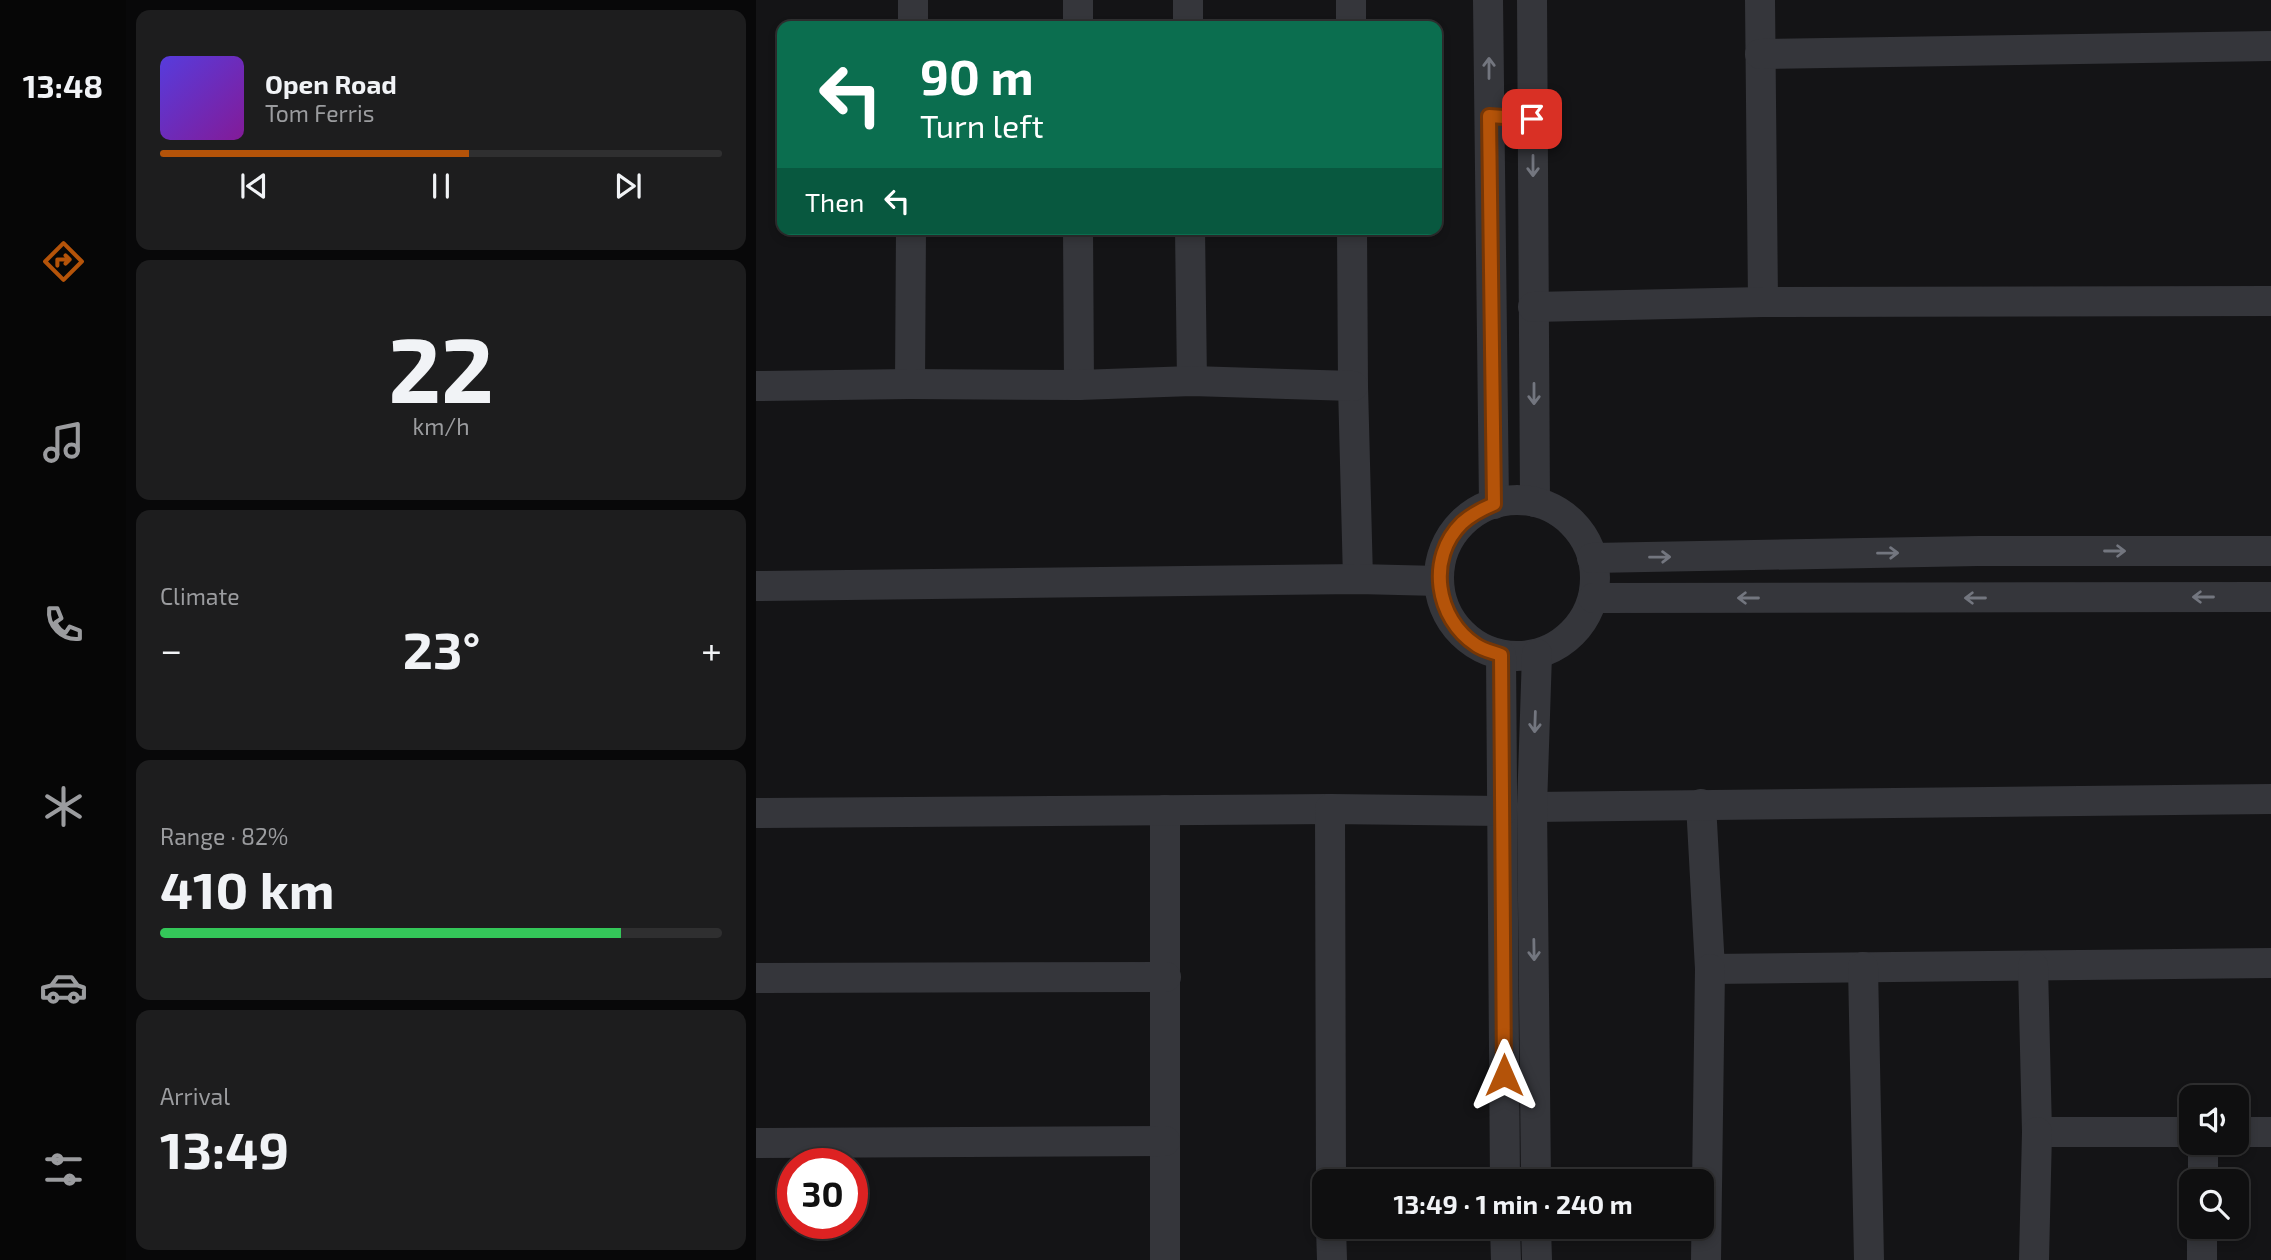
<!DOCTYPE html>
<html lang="en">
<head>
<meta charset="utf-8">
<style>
  body { margin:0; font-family:"Exo 2",sans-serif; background:#1d1d1e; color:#f1f3f6; height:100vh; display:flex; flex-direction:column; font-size:26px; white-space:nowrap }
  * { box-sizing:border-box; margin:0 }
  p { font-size:23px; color:#9b9c9f }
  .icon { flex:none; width:38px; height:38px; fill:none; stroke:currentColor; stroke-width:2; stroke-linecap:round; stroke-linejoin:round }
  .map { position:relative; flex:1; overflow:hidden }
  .sheet { display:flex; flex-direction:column; gap:10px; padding:10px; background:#080809; width:630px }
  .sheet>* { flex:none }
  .hud { position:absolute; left:21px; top:21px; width:665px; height:214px; border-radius:14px; box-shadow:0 4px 10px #0003,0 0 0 2px #2f2f30; background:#0b6e4f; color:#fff; overflow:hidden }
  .fabs { position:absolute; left:1423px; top:1085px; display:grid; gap:14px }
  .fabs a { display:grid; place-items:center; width:70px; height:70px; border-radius:14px; background:#0f0f10; box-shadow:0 4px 10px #0003,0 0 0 2px #2f2f30; font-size:35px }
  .speed { position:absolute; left:21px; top:1148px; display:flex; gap:14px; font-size:35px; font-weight:700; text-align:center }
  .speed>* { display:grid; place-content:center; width:91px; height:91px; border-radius:50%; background:#0f0f10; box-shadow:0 4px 10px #0003,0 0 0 2px #2f2f30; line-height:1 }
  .speed .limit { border:10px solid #d22; background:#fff; color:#111 }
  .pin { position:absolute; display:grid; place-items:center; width:60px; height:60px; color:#fff; margin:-30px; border-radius:14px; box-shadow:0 4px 10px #0006 }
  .me { position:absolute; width:77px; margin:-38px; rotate:0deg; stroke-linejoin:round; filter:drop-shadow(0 0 5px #0008) }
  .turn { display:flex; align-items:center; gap:24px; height:147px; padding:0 28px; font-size:32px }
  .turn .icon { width:91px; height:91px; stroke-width:2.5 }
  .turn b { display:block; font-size:49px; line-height:60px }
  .then { display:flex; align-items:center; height:66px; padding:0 28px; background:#0003; gap:14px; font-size:26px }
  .big { font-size:52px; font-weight:700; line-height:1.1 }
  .sheet .widget { flex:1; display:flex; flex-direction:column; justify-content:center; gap:10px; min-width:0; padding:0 24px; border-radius:14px; background:#1d1d1e }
  .sheet .dial { align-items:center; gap:0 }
  .dial b { font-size:91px; line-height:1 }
  .song { display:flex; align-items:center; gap:21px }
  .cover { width:84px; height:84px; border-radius:10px; background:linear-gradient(135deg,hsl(250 70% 55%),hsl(290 70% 35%)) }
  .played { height:7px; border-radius:4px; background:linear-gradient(90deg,#b45309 55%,#2f2f30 55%) }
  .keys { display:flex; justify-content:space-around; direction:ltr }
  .heat { display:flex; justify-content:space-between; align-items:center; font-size:38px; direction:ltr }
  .charge { height:10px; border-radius:5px; background:linear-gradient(90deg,#34c759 82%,#2f2f30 0) }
  .trip { position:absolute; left:556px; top:1169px; width:402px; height:70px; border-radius:14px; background:#0f0f10; box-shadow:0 4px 10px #0003,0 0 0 2px #2f2f30; font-weight:700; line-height:70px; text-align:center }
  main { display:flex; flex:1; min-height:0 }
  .dock { display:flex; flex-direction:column; width:126px; justify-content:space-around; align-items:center; background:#060606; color:#9b9c9f }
  .dock .icon { width:49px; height:49px }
  .dock .current { color:#b45309 }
  .dock b { font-size:32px; color:#f1f3f6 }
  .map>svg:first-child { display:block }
</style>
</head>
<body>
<main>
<nav class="dock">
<b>13:48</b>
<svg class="icon current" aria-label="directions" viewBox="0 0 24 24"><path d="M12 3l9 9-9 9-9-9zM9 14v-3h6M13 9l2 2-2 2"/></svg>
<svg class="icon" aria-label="music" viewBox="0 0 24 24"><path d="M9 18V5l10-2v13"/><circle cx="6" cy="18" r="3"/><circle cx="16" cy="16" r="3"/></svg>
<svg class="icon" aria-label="phone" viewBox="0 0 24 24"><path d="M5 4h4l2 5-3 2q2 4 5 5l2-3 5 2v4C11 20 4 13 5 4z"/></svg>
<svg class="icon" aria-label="climate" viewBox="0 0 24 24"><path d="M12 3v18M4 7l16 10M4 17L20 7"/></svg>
<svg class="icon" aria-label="car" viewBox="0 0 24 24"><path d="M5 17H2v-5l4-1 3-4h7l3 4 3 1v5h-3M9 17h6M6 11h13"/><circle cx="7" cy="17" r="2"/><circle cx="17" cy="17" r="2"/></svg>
<svg class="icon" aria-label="filters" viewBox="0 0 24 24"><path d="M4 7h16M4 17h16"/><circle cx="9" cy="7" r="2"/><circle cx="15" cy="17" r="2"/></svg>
</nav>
<section class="sheet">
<div class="widget">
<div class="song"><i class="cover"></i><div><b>Open Road</b><p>Tom Ferris</p></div></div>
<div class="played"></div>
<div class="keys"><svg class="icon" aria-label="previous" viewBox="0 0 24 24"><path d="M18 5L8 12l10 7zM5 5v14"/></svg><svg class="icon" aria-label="pause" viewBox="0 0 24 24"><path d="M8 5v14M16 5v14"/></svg><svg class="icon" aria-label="next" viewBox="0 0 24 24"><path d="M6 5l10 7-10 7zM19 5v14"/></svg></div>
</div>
<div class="widget dial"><b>22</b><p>km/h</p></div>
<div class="widget"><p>Climate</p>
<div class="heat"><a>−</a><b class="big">23°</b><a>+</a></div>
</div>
<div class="widget"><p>Range · 82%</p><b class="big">410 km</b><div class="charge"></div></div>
<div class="widget"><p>Arrival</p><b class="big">13:49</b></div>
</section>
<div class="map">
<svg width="1515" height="1260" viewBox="0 0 1515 1260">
  <rect width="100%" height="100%" fill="#141416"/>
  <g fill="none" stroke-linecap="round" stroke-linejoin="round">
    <g stroke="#35363b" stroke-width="30">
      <path d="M322 0V26"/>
      <path d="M432 0V26"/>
      <path d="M595 0V26"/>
      <path d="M732 0 738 504"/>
      <path d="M776 0 779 502"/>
      <path d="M1004 0 1007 302"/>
      <path d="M157 26V0"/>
      <path d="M1004 54 1515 46"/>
      <path d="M322 229 323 385"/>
      <path d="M434 229 436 381"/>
      <path d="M596 229 597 386 602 579"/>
      <path d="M777 307 1007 302 1515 301"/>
      <path d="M154 384 155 229"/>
      <path d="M0 386 154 384 323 385 436 381 597 386"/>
      <circle cx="761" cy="578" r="78"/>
      <path d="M836 558 1222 551H1515"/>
      <path d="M0 586 602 579 683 581"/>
      <path d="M837 598 1515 597"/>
      <path d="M745 655 749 1181"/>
      <path d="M945 804 954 969 1515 963"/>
      <path d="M776 807 1515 799"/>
      <path d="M409 810V1260"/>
      <path d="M0 813 574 809"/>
      <path d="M1277 966 1281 1132H1435"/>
      <path d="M1107 967 1113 1260"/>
      <path d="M0 978 410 977"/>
      <path d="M1480 1132H1515"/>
      <path d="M0 1143 409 1141"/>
      <path d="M575 1181 574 809 746 811"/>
      <path d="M780 1181 776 807 781 654"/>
      <path d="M1447 1181V1143"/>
      <path d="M575 1227 576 1260"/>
      <path d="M749 1227 750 1260"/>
      <path d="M780 1227 781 1260"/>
      <path d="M950 1260 954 969"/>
      <path d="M1278 1260 1281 1132"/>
      <path d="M1446 1260V1227"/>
    </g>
  </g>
  <defs><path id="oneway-shaft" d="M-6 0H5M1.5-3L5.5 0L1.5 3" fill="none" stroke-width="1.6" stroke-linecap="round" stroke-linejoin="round" transform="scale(1.75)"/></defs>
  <g stroke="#73767f">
    <use href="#oneway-shaft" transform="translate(733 68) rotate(-90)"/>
    <use href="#oneway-shaft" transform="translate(777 166) rotate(90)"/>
    <use href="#oneway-shaft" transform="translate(778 394) rotate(90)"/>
    <use href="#oneway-shaft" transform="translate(1359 551)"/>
    <use href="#oneway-shaft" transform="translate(1132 553) rotate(-1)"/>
    <use href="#oneway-shaft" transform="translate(904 557) rotate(-1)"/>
    <use href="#oneway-shaft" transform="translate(1447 597) rotate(180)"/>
    <use href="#oneway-shaft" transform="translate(992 598) rotate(180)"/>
    <use href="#oneway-shaft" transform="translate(1219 598) rotate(180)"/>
    <use href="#oneway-shaft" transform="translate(779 722) rotate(92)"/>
    <use href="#oneway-shaft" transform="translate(778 950) rotate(89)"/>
  </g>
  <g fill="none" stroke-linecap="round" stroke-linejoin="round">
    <defs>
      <path id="route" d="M748 1075 745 655C737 652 727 650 720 645 680 619 670 558 706 523 716 514 726 509 738 504L733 116 776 119"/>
    </defs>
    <use href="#route" stroke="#753606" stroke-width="18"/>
    <use href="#route" stroke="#b45309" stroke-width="12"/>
  </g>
</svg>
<div class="fabs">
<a><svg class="icon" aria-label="sound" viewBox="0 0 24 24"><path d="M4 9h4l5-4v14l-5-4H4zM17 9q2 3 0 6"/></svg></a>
<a><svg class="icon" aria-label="search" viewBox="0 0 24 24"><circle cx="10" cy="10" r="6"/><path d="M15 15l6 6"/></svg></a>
</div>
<div class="speed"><div class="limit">30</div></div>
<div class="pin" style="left:776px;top:119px;background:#d93025"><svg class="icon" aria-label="arrive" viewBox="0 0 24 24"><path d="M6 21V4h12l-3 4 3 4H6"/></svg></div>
<svg class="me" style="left:748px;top:1075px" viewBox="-20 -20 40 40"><path d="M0-17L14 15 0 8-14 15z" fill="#b45309" stroke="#fff" stroke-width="4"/></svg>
<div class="trip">13:49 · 1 min · 240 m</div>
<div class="hud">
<div class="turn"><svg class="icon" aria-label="left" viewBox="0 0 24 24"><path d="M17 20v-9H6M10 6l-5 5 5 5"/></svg><div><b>90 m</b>Turn left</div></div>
<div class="then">Then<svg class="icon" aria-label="left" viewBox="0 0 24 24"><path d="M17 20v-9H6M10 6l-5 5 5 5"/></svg></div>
</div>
</div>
</main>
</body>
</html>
